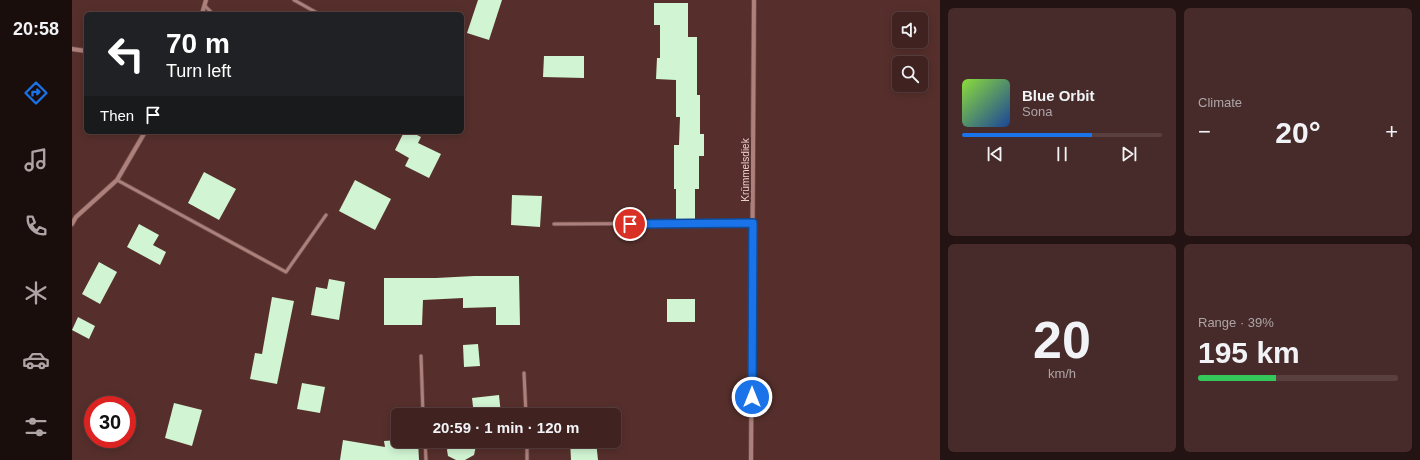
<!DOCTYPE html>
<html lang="en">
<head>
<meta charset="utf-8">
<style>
  body { margin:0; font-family:Arial,sans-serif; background:#472b2a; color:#f1f3f6; height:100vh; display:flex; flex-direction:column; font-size:15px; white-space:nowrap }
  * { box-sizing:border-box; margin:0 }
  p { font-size:13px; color:#aea4a5 }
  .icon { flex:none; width:22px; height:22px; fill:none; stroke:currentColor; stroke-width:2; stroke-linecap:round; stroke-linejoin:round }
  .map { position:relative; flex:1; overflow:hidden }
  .details { display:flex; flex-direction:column; gap:8px; padding:8px; background:#231312; width:480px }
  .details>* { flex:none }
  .guide { position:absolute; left:12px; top:12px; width:380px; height:122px; border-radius:6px; box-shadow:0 2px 10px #0003,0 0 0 1px #59403f; background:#202124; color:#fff; overflow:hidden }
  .buttons { position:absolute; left:820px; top:12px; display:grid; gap:8px }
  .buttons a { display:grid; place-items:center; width:36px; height:36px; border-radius:6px; background:#402321; box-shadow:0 2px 10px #0003,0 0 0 1px #59403f; font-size:20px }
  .speed { position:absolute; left:12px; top:396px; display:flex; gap:8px; font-size:20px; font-weight:700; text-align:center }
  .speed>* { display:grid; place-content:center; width:52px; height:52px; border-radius:50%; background:#402321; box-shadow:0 2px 10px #0003,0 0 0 1px #59403f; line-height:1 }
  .speed .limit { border:6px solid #d22; background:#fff; color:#111 }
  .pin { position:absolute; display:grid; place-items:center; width:34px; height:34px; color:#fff; margin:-17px; border:2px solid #fff; border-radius:50%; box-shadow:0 1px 4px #0007 }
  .me { position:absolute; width:44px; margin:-22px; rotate:0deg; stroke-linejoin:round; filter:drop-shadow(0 0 3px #0008) }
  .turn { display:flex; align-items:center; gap:14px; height:84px; padding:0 16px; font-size:18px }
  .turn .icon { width:52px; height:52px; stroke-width:2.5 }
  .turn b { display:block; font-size:28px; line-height:34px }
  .then { display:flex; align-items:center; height:38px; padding:0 16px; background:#0003; gap:8px; font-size:15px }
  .big { font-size:30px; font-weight:600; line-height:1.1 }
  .details .card { flex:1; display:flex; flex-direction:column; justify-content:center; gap:6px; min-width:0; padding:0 14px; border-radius:6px; background:#472b2a }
  .details .dial { align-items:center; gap:0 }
  .dial b { font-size:52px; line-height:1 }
  .song { display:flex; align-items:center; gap:12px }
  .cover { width:48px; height:48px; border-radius:6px; background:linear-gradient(135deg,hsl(90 70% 55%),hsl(220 70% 35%)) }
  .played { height:4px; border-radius:2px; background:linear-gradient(90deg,#1a73e8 65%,#59403f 65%) }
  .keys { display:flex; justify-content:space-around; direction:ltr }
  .heat { display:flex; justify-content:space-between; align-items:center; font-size:22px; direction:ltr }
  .charge { height:6px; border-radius:3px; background:linear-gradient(90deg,#34c759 39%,#59403f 0) }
  .details .tiles { flex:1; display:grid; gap:8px; grid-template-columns:repeat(2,1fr) }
  .trip { position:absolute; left:319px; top:408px; width:230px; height:40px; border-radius:6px; background:#402321; box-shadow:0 2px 10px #0003,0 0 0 1px #59403f; font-weight:600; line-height:40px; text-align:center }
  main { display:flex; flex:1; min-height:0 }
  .menu { display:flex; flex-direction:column; width:72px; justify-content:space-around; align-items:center; background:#1a0e0d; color:#aea4a5 }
  .menu .icon { width:28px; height:28px }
  .menu .on { color:#1a73e8 }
  .menu b { font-size:18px; color:#f1f3f6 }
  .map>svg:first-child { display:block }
</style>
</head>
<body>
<main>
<nav class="menu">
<b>20:58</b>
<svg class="icon on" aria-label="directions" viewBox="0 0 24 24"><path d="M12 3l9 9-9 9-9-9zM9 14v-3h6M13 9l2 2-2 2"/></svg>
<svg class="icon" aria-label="music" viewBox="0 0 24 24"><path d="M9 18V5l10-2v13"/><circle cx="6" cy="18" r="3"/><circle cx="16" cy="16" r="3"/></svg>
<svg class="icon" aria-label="phone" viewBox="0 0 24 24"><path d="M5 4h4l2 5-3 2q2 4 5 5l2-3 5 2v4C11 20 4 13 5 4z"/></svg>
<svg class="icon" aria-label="climate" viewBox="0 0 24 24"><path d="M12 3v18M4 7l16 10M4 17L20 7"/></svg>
<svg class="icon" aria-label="car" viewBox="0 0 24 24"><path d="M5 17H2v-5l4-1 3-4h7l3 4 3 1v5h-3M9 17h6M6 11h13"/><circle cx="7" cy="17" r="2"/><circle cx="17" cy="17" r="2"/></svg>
<svg class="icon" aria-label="filters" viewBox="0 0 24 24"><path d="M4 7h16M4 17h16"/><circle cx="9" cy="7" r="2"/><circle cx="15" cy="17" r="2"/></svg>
</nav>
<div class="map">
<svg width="868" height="460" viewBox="0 0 868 460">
  <rect width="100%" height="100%" fill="#562f2c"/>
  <g fill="#d1f4d3">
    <path d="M406 0H430L417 40 395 33Z"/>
    <path d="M582 3H616V37H625V95H628V134H632V156H627V189H623V220H604V189H602V145H607L608 117H604V80L584 79 585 58H588V25H582Z"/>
    <path d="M472 56H512V78L471 77Z"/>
    <path d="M332 132H339L349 137 346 143 369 154 357 178 333 166 337 158 323 150Z"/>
    <path d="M132 172 164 189 147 220 116 203Z"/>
    <path d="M283 180 319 199 303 230 267 211Z"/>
    <path d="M440 195 470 196 468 227 439 225Z"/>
    <path d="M67 224 87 235 81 245 94 252 88 265 55 247Z"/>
    <path d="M27 262 45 272 28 304 10 294Z"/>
    <path d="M402 276H447L448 325H424V307L391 308V298L351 300 350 325H312V278H364Z"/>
    <path d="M257 279 273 282 267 320 239 315 244 287 255 289Z"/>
    <path d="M200 297 222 301 205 384 178 379 183 353 190 354Z"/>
    <rect x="595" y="299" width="28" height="23"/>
    <path d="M6 317 23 326 17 339 0 330Z"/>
    <path d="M406 344 408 366 392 367 391 345Z"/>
    <path d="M230 383 253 387 248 413 225 409Z"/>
    <path d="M427 395 429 415H402L400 398Z"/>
    <path d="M102 403 130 410 120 446 93 438Z"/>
    <path d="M271 440 313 447 312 441 326 440 346 441 347 460H268Z"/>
    <path d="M379 441 399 442 404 446 402 455 393 460H384L376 456 375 450Z"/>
    <path d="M498 441H524L526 460H499Z"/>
  </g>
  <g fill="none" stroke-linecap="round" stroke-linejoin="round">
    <defs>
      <g id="service">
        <path d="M222 0 247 14"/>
        <path d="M133 6 141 14"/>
        <path d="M45 180 214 272 254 215"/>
        <path d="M482 224 681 223"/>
        <path d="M349 356 351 415"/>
        <path d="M452 373 454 415"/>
        <path d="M353 441 354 460"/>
        <path d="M455 441V460"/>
      </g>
      <g id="minor">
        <path d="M130 14 134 0"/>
        <path d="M0 49 14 51"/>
        <path d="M0 224 4 217 45 180 73 132"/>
        <path d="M679 460 682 0"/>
      </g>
    </defs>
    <use href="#service" stroke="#6e4e4c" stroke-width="4.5"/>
    <use href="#minor" stroke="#6e4e4c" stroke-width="5.5"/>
    <use href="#service" stroke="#ae807b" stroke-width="3"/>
    <use href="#minor" stroke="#ae807b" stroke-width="4"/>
  </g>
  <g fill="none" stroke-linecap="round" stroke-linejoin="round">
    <defs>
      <path id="route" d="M558 224 681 223 680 397"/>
    </defs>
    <use href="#route" stroke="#114b97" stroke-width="10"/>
    <use href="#route" stroke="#1a73e8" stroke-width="7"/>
  </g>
  <g text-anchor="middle" stroke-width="4" stroke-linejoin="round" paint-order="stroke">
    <g font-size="10" fill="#e9d0cd" stroke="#562f2c">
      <text transform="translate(673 170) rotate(-90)" y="4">Krümmelsdiek</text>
    </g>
  </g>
</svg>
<div class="buttons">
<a><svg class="icon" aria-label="sound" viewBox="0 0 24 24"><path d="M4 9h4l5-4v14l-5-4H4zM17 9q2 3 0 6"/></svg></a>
<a><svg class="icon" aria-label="search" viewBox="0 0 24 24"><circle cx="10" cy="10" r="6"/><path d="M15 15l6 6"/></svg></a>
</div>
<div class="speed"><div class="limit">30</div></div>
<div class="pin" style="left:558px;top:224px;background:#d93025"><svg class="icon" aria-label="arrive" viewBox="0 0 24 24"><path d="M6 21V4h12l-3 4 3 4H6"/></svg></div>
<svg class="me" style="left:680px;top:397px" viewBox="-20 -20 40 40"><circle r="17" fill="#1a73e8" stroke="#fff" stroke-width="3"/><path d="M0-11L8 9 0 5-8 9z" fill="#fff"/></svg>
<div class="trip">20:59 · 1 min · 120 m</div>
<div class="guide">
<div class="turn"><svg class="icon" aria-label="left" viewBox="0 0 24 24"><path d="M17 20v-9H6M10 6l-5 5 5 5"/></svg><div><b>70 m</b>Turn left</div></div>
<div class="then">Then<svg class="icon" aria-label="arrive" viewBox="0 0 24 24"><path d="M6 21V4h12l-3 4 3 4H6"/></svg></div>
</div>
</div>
<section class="details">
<div class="tiles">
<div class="card">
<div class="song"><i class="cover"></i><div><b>Blue Orbit</b><p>Sona</p></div></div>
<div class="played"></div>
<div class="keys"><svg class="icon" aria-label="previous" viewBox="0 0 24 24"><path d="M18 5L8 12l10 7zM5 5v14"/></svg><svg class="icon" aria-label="pause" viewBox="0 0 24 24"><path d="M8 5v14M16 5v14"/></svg><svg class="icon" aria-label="next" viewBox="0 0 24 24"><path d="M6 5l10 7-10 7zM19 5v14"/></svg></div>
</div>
<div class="card"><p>Climate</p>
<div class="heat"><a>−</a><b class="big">20°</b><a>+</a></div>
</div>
<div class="card dial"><b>20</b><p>km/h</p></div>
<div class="card"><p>Range · 39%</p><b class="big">195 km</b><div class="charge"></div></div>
</div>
</section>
</main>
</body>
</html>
